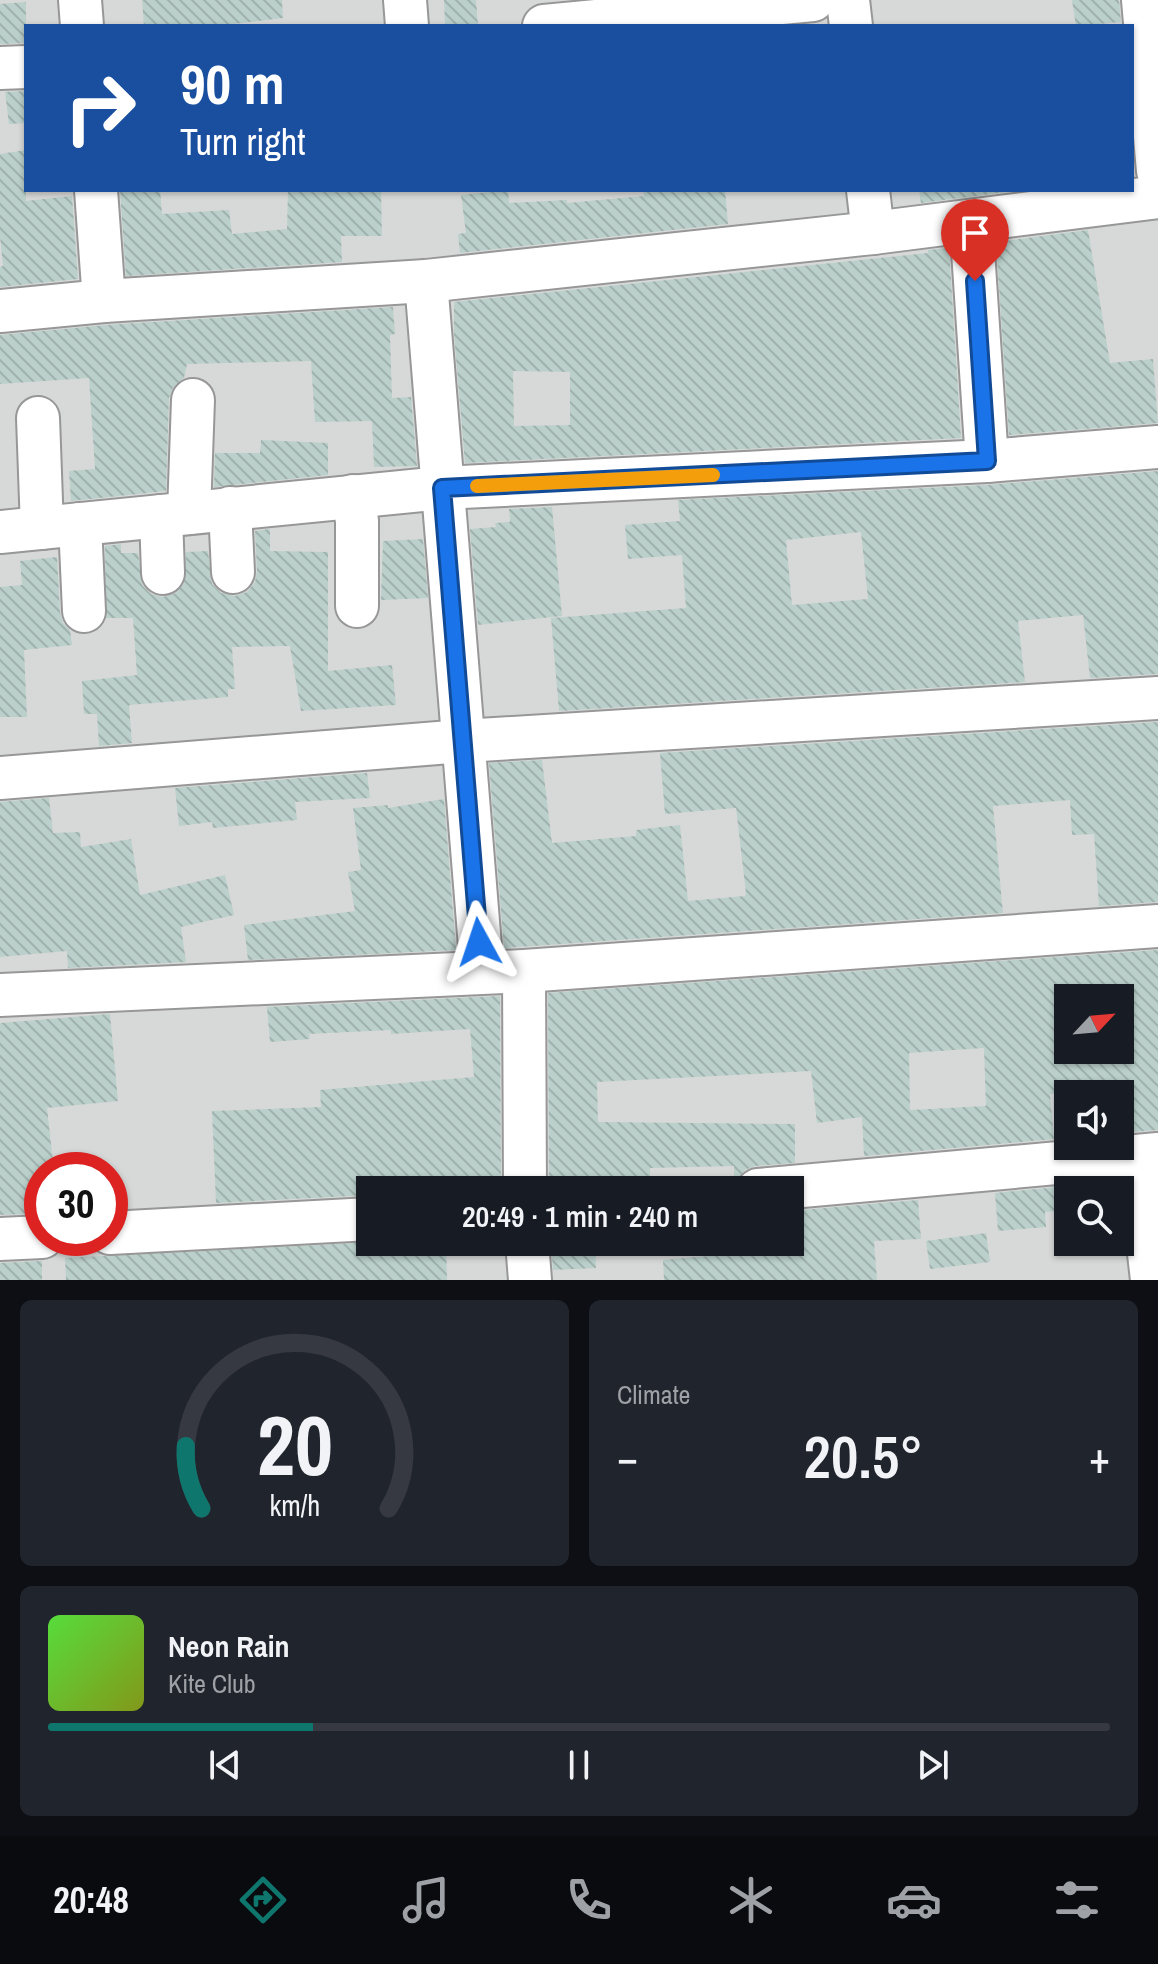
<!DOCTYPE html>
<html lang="en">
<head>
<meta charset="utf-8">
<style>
  body { margin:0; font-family:"Archivo Narrow",sans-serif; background:#20242c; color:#f1f3f6; height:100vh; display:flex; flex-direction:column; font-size:30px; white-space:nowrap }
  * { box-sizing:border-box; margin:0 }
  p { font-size:26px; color:#9ea1a6 }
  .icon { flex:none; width:44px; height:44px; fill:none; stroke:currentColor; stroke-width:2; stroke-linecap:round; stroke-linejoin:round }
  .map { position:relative; height:1280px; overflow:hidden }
  .panel { display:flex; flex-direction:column; gap:20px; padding:20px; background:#0d0f14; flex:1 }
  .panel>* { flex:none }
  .hud { position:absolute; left:24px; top:24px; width:1110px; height:168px; border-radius:0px; box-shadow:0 2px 6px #0004; background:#1a4fa0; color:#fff; overflow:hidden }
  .needle { width:52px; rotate:64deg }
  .tools { position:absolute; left:1054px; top:984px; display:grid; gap:16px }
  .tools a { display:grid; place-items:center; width:80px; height:80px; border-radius:0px; background:#171b24; box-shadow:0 2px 6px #0004; font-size:40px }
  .speed { position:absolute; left:24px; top:1152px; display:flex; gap:16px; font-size:40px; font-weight:700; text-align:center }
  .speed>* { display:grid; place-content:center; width:104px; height:104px; border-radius:50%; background:#171b24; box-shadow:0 2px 6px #0004; line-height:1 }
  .speed .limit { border:12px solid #d22; background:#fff; color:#111 }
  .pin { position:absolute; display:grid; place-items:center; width:68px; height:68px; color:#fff; margin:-82px -34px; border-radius:50% 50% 50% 0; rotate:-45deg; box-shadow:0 0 8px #0007 }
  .pin .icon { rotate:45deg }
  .me { position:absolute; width:88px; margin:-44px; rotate:355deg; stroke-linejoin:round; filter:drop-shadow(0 0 6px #0008) }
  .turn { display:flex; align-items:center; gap:28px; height:168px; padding:0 24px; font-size:36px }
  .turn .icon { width:104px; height:104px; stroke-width:2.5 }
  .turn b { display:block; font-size:56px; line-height:68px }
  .big { font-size:60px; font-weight:600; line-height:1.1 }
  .panel .widget { flex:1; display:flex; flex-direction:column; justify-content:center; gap:12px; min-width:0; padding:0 28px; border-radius:12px; background:#20242c }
  .panel .dial { align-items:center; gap:0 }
  .dial svg { height:208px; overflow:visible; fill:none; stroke:#363941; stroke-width:7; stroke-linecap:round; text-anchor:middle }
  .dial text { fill:#f1f3f6; stroke:none }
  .song { display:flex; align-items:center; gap:24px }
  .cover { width:96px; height:96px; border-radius:12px; background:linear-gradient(135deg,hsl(110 70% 55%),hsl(70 70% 35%)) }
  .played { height:8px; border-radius:4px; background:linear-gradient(90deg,#0f766e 25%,#363941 25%) }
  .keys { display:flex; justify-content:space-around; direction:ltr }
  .heat { display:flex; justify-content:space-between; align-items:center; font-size:44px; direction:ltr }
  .panel .tiles { flex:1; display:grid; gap:20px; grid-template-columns:1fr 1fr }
  .widget:last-child { grid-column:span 2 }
  .trip { position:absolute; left:356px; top:1176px; width:448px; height:80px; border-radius:0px; background:#171b24; box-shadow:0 2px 6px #0004; font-weight:600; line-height:80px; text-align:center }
  .tabs { display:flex; height:128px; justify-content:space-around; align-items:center; background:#090b0e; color:#9ea1a6 }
  .tabs .icon { width:56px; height:56px }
  .tabs .active { color:#0f766e }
  .tabs b { font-size:36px; color:#f1f3f6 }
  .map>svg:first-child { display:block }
</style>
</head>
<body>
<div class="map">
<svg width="1158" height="1280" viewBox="0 0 1158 1280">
  <defs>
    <pattern id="building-back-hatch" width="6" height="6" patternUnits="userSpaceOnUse" patternTransform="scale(2)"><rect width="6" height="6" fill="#bbd0cb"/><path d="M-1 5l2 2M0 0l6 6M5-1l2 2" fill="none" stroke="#a0b2ae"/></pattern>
  </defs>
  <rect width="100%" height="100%" fill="#deeeee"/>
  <path fill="#d7d9d8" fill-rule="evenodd" d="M0 0H1158V1280H0ZM26 26H1132V190H26ZM1068 998H1120V1050H1068ZM1068 1094H1120V1146H1068ZM42 1170H110V1238H42ZM370 1190H790V1242H370ZM1068 1190H1120V1242H1068Z"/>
  <g fill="url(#building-back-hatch)" fill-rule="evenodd">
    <path d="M142 0H282L283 18 217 26H144Z"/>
    <path d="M444 0H476L478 26H445Z"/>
    <path d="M1072 0H1119L1121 22 1076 26Z"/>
    <path d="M26 2V43L0 44V4Z"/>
    <path d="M26 91V123L9 124 5 92Z"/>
    <path d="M26 150V201L72 196 78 279 0 287V267L3 266 0 236V154Z"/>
    <path d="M120 190H160L162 214 229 210 232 234 287 229 288 190H381L382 236H341L342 262 126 276Z"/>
    <path d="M508 190 509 203 567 200V203L644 196 643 190H725L728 224 460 253 458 234 466 233 461 195Z"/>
    <path d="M919 190H1022L921 203Z"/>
    <path d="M1088 230 1110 363 1153 359 1158 423 1009 435 996 242Z"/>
    <path d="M949 248 961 438 465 463 454 334V302L928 253V250ZM513 371 570 372V425L514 426Z"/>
    <path d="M393 307 395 334 390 335 392 398 411 397 417 466 374 467 372 421 315 422 311 361 187 364 184 378 173 387 169 398 166 491 71 501 69 471 95 469 89 378 0 384V335L106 325Z"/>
    <path d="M261 440 328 443V475L214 487 215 453H260Z"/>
    <path d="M1158 471V674L1090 678 1083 615 1018 621 1025 682 559 711 551 618 686 608 682 555 628 559 625 525 680 521 678 500 988 485ZM861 532 868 599 792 605 786 540Z"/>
    <path d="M552 507 562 616 478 625 470 529 496 527 495 523 510 522 509 509Z"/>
    <path d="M270 529V551L328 552V671L392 665 396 705 301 711 290 646 232 647 235 689H228V697L129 705 132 743 99 746 97 714H84L82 681 137 675 133 618H106L105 546 121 544V553H138L142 585 151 594 163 597 176 593 184 584 186 552 208 551 212 584 221 593 235 596 247 592 255 582 257 571 255 531Z"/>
    <path d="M423 539 428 598 381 600 383 541Z"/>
    <path d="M57 557 60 612 63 623 70 630 72 645 24 650 27 717H0V587L22 585 20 561Z"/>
    <path d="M1158 722V902L1099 906 1094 834 1072 835 1070 800 993 806 1003 913 504 948 489 763 542 760 552 843 636 836V830L680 825 688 901 745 896 746 893 736 808 665 814 660 753Z"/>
    <path d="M367 773 370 798 295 802 297 820 213 828 212 822 179 826 175 788Z"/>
    <path d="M49 798 53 833 80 832 81 847 131 839 140 895 225 875 234 915 181 927 186 962 68 968 67 951 0 957V802Z"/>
    <path d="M444 799 456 950 248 960 244 925 355 911 348 872 361 870 353 808 388 805V808Z"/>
    <path d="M1158 950V1130L1120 1133V1094H1050L1054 1139 864 1156 862 1117 817 1123 811 1071 597 1082 598 1122 795 1124V1163L755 1166 745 1170 738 1178H734V1166L650 1168V1179L549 1181 548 993ZM1068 998H1120V1050H1068ZM984 1048 986 1106 910 1110 909 1053Z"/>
    <path d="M500 996 501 1190H370V1195L216 1203 212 1111 321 1107 320 1090 474 1077 470 1029 391 1034V1030L309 1034 310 1039 270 1042 267 1007Z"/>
    <path d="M110 1014 118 1101 47 1108 54 1170H42V1213L0 1215V1023Z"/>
    <path d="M1068 1186V1210L1045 1212 1046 1227 998 1231 995 1193Z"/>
    <path d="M918 1200 921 1239 874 1241 877 1280H664L663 1260 731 1254 730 1242H790V1211Z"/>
    <path d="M986 1233 990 1262 930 1269 926 1241Z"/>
    <path d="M375 1242H446L447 1280H66L65 1258Z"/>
    <path d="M551 1242H595L596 1268 553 1270Z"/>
    <path d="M42 1261V1280H0V1263Z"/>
  </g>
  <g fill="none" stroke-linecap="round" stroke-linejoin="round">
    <defs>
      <g id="minor">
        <path d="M80 0 82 26"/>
        <path d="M405 0 407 26"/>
        <path d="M848 0 851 26"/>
        <path d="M1143 0 1158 171"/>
        <path d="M544 26 813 0"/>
        <path d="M0 68 26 67"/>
        <path d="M96 190 104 301"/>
        <path d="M868 190 873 233"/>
        <path d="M971 221 987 461"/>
        <path d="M426 281 482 971"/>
        <path d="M0 311 104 301 426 281 873 233 1158 197"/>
        <path d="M38 418 42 528"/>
        <path d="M353 496 357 521V606"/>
        <path d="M230 508 233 572"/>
        <path d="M189 513 193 400"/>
        <path d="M161 516 163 573"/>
        <path d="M80 524 84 611"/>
        <path d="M0 532 442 488 987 461 1158 447"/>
        <path d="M0 778 463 741 1158 698"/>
        <path d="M524 971 525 1190"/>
        <path d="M0 995 524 971 1158 926"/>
        <path d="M1138 1156 1152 1280"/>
        <path d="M758 1190 1158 1154"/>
        <path d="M110 1233 370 1219"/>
        <path d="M0 1239 42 1237"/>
        <path d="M527 1242 530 1280"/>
      </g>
    </defs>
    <use href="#minor" stroke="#979797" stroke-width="46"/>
    <use href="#minor" stroke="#fff" stroke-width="42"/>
  </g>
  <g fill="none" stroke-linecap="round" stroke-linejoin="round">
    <defs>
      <path id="route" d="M479 942 442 488 987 461 975 281"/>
    </defs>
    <use href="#route" stroke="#114b97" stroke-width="20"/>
    <use href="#route" stroke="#1a73e8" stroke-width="14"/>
    <path stroke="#f59e0b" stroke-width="14" d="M477 486 713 475"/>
  </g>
</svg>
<div class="tools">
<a><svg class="needle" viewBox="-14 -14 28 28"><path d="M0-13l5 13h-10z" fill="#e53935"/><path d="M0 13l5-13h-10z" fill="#9ea1a6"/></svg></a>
<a><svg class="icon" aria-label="sound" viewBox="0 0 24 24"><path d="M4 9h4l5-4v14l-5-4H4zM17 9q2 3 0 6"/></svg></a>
<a><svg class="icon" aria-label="search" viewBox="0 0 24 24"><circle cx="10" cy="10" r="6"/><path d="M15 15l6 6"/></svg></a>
</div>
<div class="speed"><div class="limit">30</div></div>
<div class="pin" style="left:975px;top:281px;background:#d93025"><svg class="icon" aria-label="arrive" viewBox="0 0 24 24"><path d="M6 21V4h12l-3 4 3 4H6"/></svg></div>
<svg class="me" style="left:479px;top:942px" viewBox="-20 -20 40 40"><path d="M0-17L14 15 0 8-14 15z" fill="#1a73e8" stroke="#fff" stroke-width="4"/></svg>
<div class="trip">20:49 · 1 min · 240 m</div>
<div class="hud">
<div class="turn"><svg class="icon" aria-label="right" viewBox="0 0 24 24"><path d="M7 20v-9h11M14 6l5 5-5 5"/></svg><div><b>90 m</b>Turn right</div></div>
</div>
</div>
<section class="panel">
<div class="tiles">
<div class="widget dial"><svg viewBox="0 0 100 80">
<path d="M14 69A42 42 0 1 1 86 69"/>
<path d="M14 69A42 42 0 0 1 8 45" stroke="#0f766e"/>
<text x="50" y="56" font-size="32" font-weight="700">20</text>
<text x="50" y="72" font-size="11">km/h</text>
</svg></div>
<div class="widget"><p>Climate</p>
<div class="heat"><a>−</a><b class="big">20.5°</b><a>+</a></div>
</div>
<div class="widget">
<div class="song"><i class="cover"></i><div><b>Neon Rain</b><p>Kite Club</p></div></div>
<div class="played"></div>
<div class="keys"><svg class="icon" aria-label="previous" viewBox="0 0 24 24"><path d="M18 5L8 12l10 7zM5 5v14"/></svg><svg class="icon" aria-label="pause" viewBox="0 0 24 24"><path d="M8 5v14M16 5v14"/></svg><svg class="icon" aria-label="next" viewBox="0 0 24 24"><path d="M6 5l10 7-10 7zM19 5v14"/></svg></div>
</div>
</div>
</section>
<nav class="tabs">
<b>20:48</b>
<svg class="icon active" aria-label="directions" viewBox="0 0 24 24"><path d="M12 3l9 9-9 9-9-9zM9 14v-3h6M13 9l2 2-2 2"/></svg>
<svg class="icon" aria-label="music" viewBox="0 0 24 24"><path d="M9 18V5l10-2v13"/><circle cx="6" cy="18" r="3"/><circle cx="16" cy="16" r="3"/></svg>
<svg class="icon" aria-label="phone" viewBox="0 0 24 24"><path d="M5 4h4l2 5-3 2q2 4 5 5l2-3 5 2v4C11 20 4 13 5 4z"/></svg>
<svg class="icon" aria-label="climate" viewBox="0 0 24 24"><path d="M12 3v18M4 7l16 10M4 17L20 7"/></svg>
<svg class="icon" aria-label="car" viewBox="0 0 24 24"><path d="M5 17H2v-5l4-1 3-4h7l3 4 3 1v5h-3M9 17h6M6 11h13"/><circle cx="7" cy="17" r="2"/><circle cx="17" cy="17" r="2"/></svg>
<svg class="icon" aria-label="filters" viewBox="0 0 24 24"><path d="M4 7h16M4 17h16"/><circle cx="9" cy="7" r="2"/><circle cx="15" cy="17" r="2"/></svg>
</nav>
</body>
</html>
